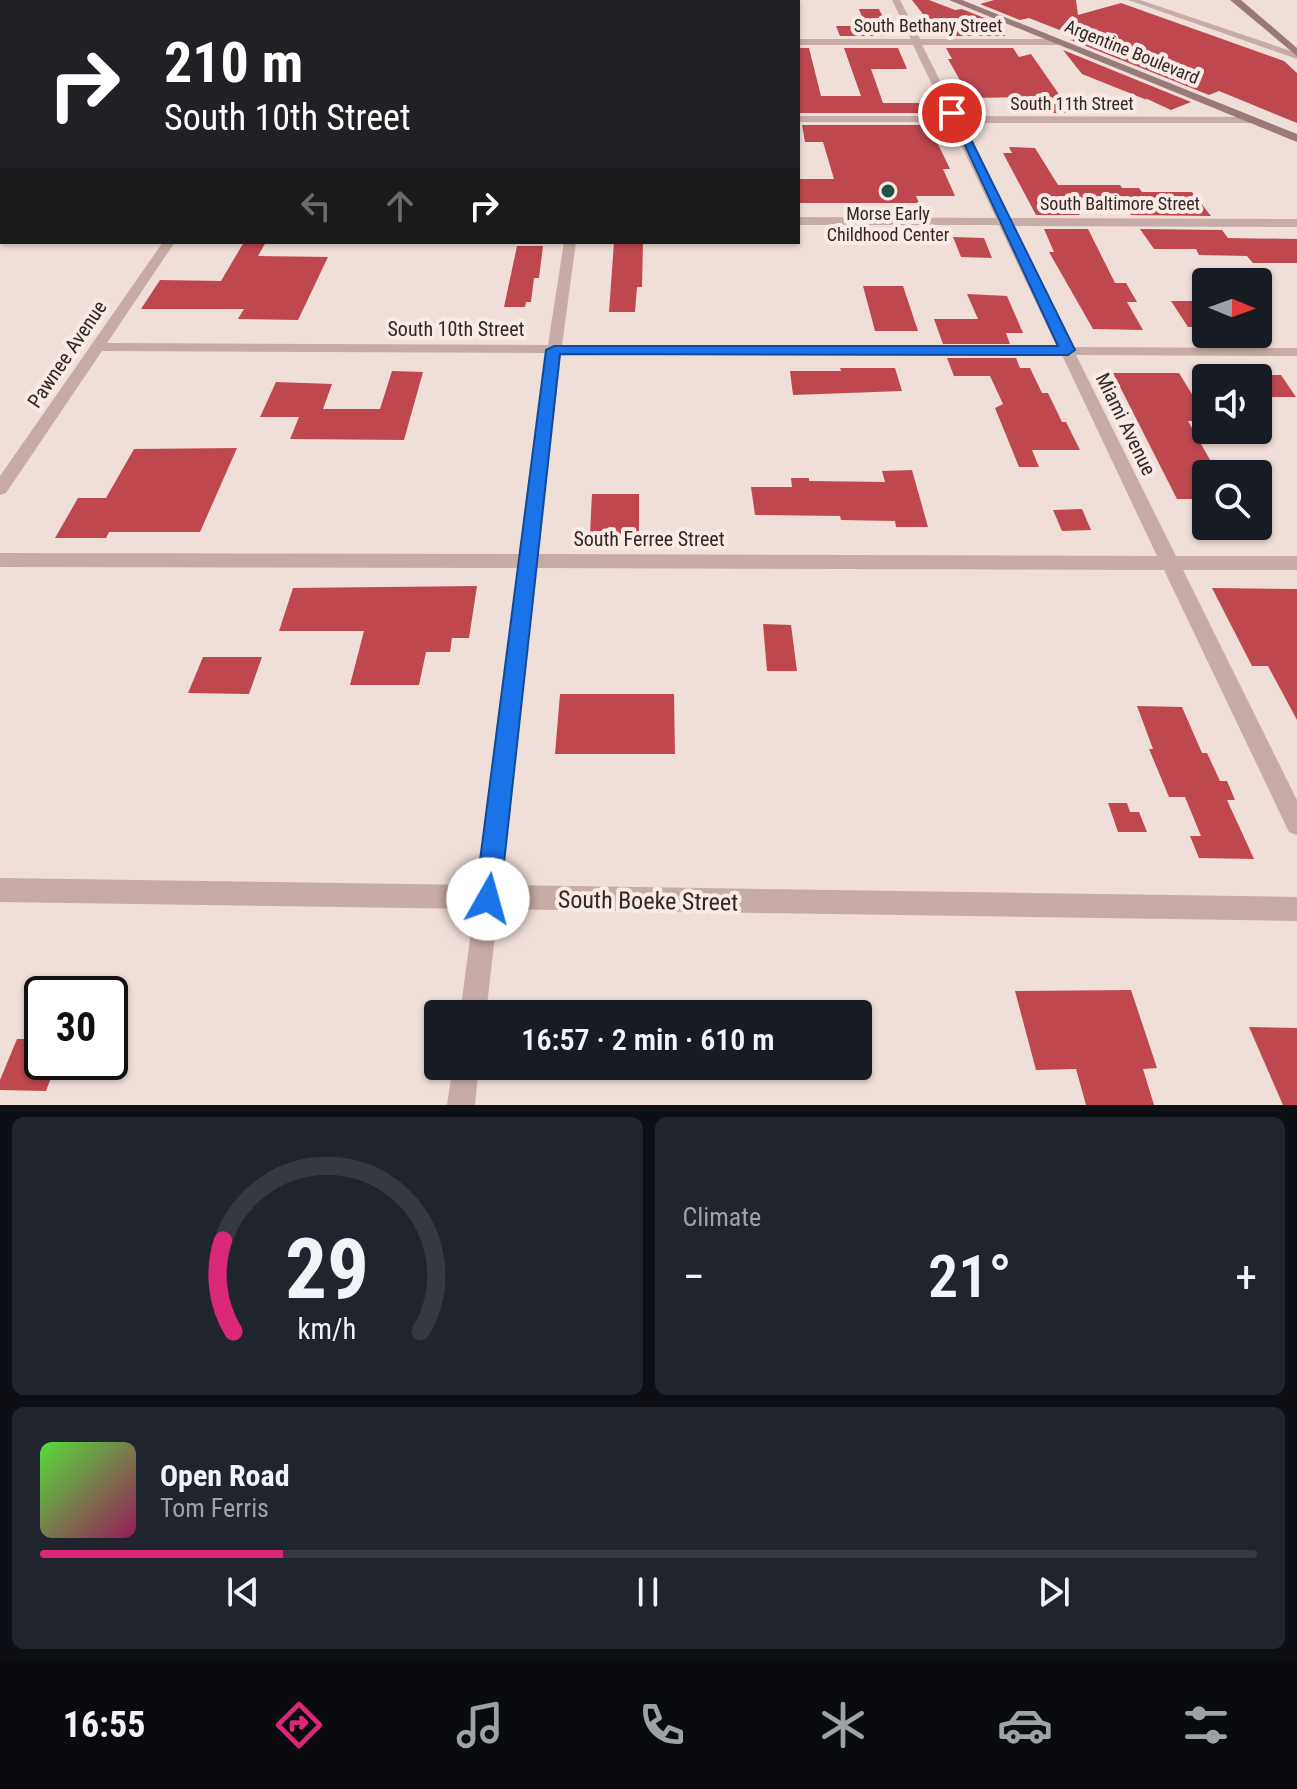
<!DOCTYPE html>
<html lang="en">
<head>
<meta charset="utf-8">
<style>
  body { margin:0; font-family:"Roboto Condensed",sans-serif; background:#20242c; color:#f1f3f6; height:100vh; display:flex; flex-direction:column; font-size:30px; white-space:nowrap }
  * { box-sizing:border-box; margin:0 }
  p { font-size:26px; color:#9ea1a6 }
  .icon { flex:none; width:44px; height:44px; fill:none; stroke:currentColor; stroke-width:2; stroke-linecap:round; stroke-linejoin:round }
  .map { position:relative; height:1105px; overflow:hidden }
  .sheet { display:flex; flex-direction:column; gap:12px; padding:12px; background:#0d0f14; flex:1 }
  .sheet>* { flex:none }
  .hud { position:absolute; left:0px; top:0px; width:800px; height:244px; box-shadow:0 2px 6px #0004; background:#202124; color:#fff; overflow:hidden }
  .needle { width:52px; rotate:91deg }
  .controls { position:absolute; left:1192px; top:268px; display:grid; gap:16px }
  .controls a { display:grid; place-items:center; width:80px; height:80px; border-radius:8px; background:#171b24; box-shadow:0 2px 6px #0004; font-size:40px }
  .speed { position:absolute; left:24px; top:976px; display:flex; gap:16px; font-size:40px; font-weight:700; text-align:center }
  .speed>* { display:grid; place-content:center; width:104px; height:104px; border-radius:50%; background:#171b24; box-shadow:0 2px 6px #0004; line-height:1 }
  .speed .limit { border:4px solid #111; border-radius:12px; background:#fff; color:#111 }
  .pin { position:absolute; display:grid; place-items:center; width:68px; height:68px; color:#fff; margin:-34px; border:4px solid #fff; border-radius:50%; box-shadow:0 2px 8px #0007 }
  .me { position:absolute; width:88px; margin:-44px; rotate:7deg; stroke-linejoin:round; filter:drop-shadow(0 0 6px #0008) }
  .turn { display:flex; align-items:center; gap:28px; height:168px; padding:0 32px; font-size:36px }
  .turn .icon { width:104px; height:104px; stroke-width:2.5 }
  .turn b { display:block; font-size:56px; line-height:68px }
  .lanes { display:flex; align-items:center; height:76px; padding:0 32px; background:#0003; justify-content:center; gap:40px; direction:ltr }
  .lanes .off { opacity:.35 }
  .big { font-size:60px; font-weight:600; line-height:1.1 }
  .sheet .tile { flex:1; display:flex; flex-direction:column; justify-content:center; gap:12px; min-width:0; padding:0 28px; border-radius:12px; background:#20242c }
  .sheet .dial { align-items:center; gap:0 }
  .dial svg { height:208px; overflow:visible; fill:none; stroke:#363941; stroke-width:7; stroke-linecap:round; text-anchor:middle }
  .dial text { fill:#f1f3f6; stroke:none }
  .song { display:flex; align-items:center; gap:24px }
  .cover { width:96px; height:96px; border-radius:12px; background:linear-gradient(135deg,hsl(110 70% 55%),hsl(330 70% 35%)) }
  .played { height:8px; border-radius:4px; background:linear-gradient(90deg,#db2777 20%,#363941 20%) }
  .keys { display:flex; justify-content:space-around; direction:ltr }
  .heat { display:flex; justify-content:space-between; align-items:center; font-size:44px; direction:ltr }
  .sheet .tiles { flex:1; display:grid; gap:12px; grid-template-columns:1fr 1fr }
  .tile:last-child { grid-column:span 2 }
  .trip { position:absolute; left:424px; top:1000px; width:448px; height:80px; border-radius:8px; background:#171b24; box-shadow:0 2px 6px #0004; font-weight:600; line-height:80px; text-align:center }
  .dock { display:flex; height:128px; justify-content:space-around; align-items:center; background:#090b0e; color:#9ea1a6 }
  .dock .icon { width:56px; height:56px }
  .dock .active { color:#db2777 }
  .dock b { font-size:36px; color:#f1f3f6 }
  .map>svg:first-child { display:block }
</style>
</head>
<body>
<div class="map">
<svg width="1297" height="1105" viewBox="0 0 1297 1105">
  <rect width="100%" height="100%" fill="#f0ded9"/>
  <g fill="#bf484e">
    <path d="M912 0H929L955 10 962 9 1002 25 998 26 1005 36H940Z"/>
    <path d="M994 0H1076L1078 15 1121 3 1284 61 1297 73V123L1219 91 1209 95 1071 40 1080 38 1029 18 1020 20 980 4Z"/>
    <path d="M859 9H879L892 36H840L836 26H861L859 22H864Z"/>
    <path d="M798 48H809L821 96H861L844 48H898L907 69H871L883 103H921L927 113H799Z"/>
    <path d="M946 48H1013L1019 57 1031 54 1072 113H1052L1041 97 970 98 948 59H952Z"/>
    <path d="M1063 50 1191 102 1171 110 1145 98 1147 100 1082 74Z"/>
    <path d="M802 125H932L935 132H932L950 169H943L955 196H916L919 203H798V179H834L823 142H805Z"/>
    <path d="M1009 147 1035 148 1058 185H1120L1122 188H1139L1142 192H1192L1211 216 1131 215 1127 210H1076L1080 215H1036L1003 153H1012Z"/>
    <path d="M1044 229H1088L1115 283H1126L1137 302H1127L1143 330 1093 329 1049 252H1054Z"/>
    <path d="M1140 229 1222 230 1228 238 1297 239V263H1253L1247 256 1199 255 1196 249H1154Z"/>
    <path d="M953 237 984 238 992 258 961 257Z"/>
    <path d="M244 242H266L258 256 328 257 298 320 238 319 244 309H141L160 280 221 281Z"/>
    <path d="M614 242H643L642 287H637L635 312H609Z"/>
    <path d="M517 246H543L539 278H534L531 302H526L525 307H504Z"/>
    <path d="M863 286H903L918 331H875Z"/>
    <path d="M967 294 1007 296 1023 333H1006L1010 344H943L934 319H978Z"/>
    <path d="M1171 301H1196L1206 316V327H1188Z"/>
    <path d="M947 358H1016L1020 368H1030L1042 393H1048L1062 422H1066L1080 450H1032L1039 467H1019L995 408 1003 404 990 376H954Z"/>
    <path d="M840 368H895L902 391 793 395 790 371H841Z"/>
    <path d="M392 371 423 372 404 440 290 439 299 417H260L276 382 332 384 323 409H380Z"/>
    <path d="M1113 373H1179L1206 417V421H1188L1218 474H1206V499H1177Z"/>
    <path d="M1258 375H1281L1296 397H1258Z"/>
    <path d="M237 448 200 532H109L106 538H55L78 498H106L134 449Z"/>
    <path d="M912 470 928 527H896L895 521 841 520 840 516 755 515 751 487H792L791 478H809V481L885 482 882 471Z"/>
    <path d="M592 494H639V534H590Z"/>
    <path d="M1082 509 1091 530 1062 531 1053 510Z"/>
    <path d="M477 586 469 638H452L450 652H426L419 685H350L364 631H279L293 588Z"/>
    <path d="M1212 588 1297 589V720L1268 666H1252Z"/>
    <path d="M763 624 791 625 797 671H767Z"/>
    <path d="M203 657H262L249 694 188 693Z"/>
    <path d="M560 694H674L675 754H555Z"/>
    <path d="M1137 706 1182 707 1202 753H1207L1220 781H1227L1235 800H1227L1254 859 1199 858 1190 836H1201L1185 797H1169L1149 749H1153Z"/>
    <path d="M1108 803H1127L1130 812H1139L1147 832H1118Z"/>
    <path d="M1131 990 1157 1068 1143 1069 1154 1105H1086L1076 1069 1036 1070 1015 991Z"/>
    <path d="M1249 1027 1297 1028V1105H1283Z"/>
    <path d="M17 1039H42V1062H57L46 1091 0 1090V1080Z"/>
  </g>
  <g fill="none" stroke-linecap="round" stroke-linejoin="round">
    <g fill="#c7aba6" fill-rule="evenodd">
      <rect x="598" y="0" width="8" height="2"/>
      <path d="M892 0H900L920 39H1059L1064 42 1059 45H922L958 116 1250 117 1255 120 1250 123H961L1008 218 1297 219V227L1012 226 1072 347 1297 348V356L1076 355 1176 556H1297V570H1183L1297 800V835L1289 832 1164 570 537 568 501 885 1297 897V921L498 909 486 1014H460L474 909 0 902V878L477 885 518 568 0 567V553L520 554 546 353 102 351 6 493 0 495V476L163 242H175L107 343 548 345 564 242H576L562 345 1057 347 999 225H798V217L996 218 950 122H798V116H947L913 45H798V39H911ZM561 353 1062 355 1157 556 538 554Z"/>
      <path d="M1128 0H1140L1297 53V59Z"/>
      <path d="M453 1066H479L475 1105H447Z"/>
    </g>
    <g fill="#9a7a78" fill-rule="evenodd">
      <path d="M949 0H962L1297 134V142Z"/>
      <path d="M1230 0H1241L1297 48V56Z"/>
    </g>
    <path stroke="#332726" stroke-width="3" stroke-dasharray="1 3" stroke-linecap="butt" d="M23 2 26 0"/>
  </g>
  <path fill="#1a73e8" stroke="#114b97" stroke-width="2" d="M949 111 958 113 1075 350 1068 355 560 354 500 899 496 907 488 911 479 907 475 899 546 350 554 346H1058Z"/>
  <circle fill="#1f5246" stroke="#f8eae5" stroke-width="3" cx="888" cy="191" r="8"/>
  <g text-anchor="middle" stroke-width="8" stroke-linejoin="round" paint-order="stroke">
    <g font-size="18" fill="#332726" stroke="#f8eae5">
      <text x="928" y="32">South Bethany Street</text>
      <text transform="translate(1132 52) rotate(22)" y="6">Argentine Boulevard</text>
      <text x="1072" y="110">South 11th Street</text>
      <text x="1120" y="210">South Baltimore Street</text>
    </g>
    <g font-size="18" fill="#332726" stroke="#f8eae5">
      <text x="888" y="220">Morse Early<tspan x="888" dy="21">Childhood Center</tspan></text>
    </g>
    <g font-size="20" fill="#332726" stroke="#f8eae5">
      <text x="456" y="336">South 10th Street</text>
      <text transform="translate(67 354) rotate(-56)" y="7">Pawnee Avenue</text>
      <text transform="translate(1126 424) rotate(64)" y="7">Miami Avenue</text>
      <text x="649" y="546">South Ferree Street</text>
    </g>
    <g font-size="24" fill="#332726" stroke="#f8eae5">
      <text transform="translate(648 901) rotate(1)" y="8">South Boeke Street</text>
    </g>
  </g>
</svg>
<div class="controls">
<a><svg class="needle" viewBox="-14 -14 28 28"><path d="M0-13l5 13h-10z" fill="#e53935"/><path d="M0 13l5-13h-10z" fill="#9ea1a6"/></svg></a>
<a><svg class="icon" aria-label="sound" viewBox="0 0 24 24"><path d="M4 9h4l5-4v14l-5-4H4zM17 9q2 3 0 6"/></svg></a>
<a><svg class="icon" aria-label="search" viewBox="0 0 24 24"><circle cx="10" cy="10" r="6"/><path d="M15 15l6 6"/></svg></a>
</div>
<div class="speed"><div class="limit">30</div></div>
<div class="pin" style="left:952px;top:113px;background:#d93025"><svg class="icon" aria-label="arrive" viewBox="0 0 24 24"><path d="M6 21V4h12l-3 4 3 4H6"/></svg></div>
<svg class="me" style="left:488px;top:899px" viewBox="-20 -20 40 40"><circle r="19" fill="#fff"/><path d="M0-13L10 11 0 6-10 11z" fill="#1a73e8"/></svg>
<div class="trip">16:57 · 2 min · 610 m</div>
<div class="hud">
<div class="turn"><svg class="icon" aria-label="right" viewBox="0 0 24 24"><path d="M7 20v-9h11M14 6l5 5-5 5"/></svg><div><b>210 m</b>South 10th Street</div></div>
<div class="lanes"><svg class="icon off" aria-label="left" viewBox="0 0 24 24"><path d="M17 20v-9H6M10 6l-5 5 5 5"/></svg><svg class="icon off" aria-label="ahead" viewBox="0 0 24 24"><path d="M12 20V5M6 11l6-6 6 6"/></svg><svg class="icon" aria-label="right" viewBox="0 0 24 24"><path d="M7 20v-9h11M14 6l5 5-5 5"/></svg></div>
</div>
</div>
<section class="sheet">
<div class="tiles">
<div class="tile dial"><svg viewBox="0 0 100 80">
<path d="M14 69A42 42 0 1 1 86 69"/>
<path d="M14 69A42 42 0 0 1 10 34" stroke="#db2777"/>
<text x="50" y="56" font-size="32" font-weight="700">29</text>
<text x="50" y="72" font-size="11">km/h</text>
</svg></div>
<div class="tile"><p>Climate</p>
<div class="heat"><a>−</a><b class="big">21°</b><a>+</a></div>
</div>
<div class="tile">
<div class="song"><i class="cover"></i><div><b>Open Road</b><p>Tom Ferris</p></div></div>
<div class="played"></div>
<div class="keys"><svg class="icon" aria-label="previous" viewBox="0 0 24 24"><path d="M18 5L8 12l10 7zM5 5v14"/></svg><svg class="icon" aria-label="pause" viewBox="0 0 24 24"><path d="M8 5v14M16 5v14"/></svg><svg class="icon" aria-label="next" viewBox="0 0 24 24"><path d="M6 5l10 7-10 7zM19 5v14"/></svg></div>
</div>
</div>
</section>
<nav class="dock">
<b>16:55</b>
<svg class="icon active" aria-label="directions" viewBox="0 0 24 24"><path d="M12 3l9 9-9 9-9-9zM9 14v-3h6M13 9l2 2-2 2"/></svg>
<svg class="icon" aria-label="music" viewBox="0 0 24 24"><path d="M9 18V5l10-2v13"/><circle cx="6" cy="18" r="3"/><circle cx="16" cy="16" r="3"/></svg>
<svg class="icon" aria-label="phone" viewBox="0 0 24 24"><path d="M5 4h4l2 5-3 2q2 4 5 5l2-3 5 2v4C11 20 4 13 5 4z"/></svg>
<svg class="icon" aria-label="climate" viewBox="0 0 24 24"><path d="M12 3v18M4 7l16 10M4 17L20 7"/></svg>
<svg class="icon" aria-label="car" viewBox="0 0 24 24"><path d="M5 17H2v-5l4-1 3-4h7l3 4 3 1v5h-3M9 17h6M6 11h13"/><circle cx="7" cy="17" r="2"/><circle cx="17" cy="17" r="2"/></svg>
<svg class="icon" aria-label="filters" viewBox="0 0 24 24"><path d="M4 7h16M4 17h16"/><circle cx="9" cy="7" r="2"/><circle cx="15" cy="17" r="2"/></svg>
</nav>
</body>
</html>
